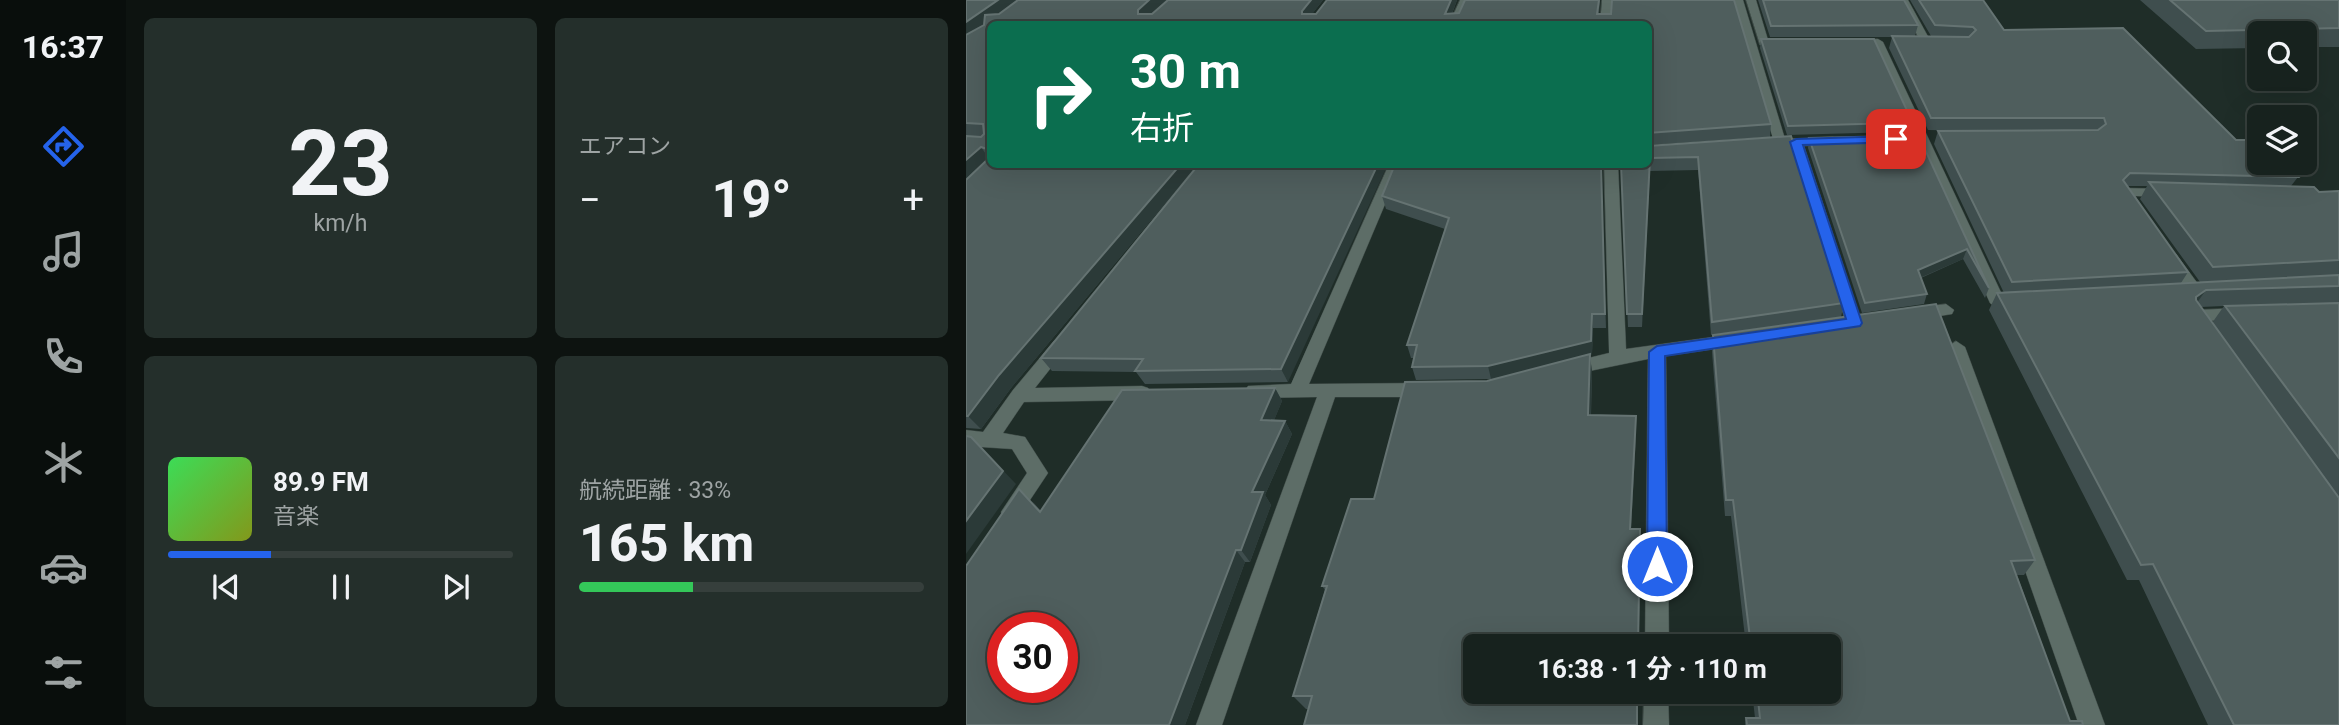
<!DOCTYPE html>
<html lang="ja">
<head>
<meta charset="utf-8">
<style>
  body { margin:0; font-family:Roboto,"Noto Sans JP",sans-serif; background:#242f2b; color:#f1f3f6; height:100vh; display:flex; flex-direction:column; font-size:26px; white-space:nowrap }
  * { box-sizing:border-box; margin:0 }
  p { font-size:23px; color:#9ea4a4 }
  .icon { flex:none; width:38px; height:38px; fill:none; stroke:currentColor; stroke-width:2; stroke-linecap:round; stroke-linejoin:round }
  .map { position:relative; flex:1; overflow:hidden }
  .side { display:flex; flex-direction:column; gap:18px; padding:18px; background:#0d1310; width:840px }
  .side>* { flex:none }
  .banner { position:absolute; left:21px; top:21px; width:665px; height:147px; border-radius:10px; box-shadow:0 7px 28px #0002,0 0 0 2px #363f3c; background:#0b6e4f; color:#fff; overflow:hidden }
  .fabs { position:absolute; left:1281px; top:21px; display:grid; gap:14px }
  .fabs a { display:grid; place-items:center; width:70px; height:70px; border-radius:10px; background:#17221e; box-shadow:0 7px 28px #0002,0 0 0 2px #363f3c; font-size:35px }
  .speed { position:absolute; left:21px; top:612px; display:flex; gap:14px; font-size:35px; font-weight:700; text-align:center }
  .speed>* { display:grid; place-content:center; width:91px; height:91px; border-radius:50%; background:#17221e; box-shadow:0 7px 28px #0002,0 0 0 2px #363f3c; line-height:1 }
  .speed .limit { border:10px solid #d22; background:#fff; color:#111 }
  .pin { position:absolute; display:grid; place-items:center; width:60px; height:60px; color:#fff; margin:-30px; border-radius:14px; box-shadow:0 4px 10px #0006 }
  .me { position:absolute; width:77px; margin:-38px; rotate:0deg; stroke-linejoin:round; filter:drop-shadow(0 0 5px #0008) }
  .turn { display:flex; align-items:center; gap:24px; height:147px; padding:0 28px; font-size:32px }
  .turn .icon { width:91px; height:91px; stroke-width:2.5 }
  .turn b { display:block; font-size:49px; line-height:60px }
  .big { font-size:52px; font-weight:700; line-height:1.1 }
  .side .card { flex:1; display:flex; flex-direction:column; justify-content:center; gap:10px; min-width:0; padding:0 24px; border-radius:10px; background:#242f2b }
  .side .dial { align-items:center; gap:0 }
  .dial b { font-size:91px; line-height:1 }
  .song { display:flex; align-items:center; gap:21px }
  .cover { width:84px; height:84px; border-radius:10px; background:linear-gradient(135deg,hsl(130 70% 55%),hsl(70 70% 35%)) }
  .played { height:7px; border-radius:4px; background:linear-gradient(90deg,#2563eb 30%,#363f3c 30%) }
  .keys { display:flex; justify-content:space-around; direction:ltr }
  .heat { display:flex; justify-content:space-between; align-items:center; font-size:38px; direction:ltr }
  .charge { height:10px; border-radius:5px; background:linear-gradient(90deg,#34c759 33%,#363f3c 0) }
  .side .tiles { flex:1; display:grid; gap:18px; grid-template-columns:repeat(2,1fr) }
  .trip { position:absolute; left:497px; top:634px; width:378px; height:70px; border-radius:10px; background:#17221e; box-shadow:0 7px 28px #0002,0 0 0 2px #363f3c; font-weight:700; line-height:70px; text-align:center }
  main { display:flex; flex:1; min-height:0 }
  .dock { display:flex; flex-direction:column; width:126px; justify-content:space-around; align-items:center; background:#090e0c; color:#9ea4a4 }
  .dock .icon { width:49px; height:49px }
  .dock .on { color:#2563eb }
  .dock b { font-size:32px; color:#f1f3f6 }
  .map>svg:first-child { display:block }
</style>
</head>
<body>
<main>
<nav class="dock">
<b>16:37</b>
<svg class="icon on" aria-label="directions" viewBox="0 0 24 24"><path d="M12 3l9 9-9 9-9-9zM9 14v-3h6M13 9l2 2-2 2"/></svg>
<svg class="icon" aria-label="music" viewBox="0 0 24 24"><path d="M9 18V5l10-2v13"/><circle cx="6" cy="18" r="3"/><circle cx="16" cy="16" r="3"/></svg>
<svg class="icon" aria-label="phone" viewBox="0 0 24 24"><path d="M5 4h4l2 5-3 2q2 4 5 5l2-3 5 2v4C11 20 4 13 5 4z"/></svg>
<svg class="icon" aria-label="climate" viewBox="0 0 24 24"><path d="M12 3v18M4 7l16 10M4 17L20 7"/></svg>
<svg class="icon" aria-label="car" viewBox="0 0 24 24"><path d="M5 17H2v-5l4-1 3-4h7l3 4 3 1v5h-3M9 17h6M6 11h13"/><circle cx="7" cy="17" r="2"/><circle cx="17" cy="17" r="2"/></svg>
<svg class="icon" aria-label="filters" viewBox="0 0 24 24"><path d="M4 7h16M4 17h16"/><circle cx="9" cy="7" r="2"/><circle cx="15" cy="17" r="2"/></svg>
</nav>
<section class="side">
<div class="tiles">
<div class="card dial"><b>23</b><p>km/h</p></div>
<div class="card"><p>エアコン</p>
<div class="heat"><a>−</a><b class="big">19°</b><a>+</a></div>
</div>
<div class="card">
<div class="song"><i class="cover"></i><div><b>89.9 FM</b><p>音楽</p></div></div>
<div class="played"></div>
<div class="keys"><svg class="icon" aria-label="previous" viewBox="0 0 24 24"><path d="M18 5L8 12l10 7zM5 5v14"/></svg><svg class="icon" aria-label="pause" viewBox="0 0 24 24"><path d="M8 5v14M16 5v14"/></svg><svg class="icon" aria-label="next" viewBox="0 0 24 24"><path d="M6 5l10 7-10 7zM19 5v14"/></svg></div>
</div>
<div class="card"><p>航続距離 · 33%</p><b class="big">165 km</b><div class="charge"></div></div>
</div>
</section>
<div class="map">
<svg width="1373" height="725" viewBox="0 0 1373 725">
  <rect width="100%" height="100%" fill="#1f2d28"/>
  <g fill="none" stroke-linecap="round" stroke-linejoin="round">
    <defs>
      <g id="minor">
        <path d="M494 0H504L493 24H483Z"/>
        <path d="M636 0H646L644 24H634Z"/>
        <path d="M767 0H777L819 139 867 137 873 141 867 145 838 146 896 323 894 327 888 329 880 323 825 146 804 147 798 143 807 139Z"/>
        <path d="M780 0H790L802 40 818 41V45H794Z"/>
        <path d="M932 0H942L965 42 964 44H956Z"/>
        <path d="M912 39 917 42 1040 303 1038 307 1032 309 1024 303 908 45 887 46 882 43 887 40Z"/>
        <path d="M423 164H436L343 384 459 383 465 385 468 390 465 395 459 397H369L256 725H230L351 397 288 398 282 396 279 391 282 386 325 384Z"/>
        <path d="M638 164H652L660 349 769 334 778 340 769 346 700 356 703 646H679L682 359 604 375 598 374 595 369 598 364 643 353Z"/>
        <path d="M1159 188 1202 189 1209 193 1202 197 1169 196 1175 206 1168 210 1163 209 1152 192Z"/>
        <path d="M1205 252 1210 254 1235 288 1237 292 1235 296H1223L1197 257Z"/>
        <path d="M980 304 988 310 986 314 949 320 941 314 949 308Z"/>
        <path d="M1275 308 1281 310 1283 314 1281 318 1228 322 1220 316 1228 310Z"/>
        <path d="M94 339 103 345 69 388 176 386 182 388 185 393 182 398 176 400 58 402 37 433 59 437 82 473 52 518 45 521 38 518 35 512 61 473 46 449 0 446V430L17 432 47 390 88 341Z"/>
        <path d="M990 341 999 347 1139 725H1113L981 347Z"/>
        <path d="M678 691H702L703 725H677Z"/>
      </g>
    </defs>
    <use href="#minor" stroke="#3e4a46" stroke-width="1"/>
    <use href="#minor" fill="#5d6d67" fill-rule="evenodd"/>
  </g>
  <g fill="#3f4e4e" fill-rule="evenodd">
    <path d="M0 0H201L186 14 202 0H357L346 14H350L361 0H491L486 14 493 13 499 0H634L633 14H645L647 0H768L805 124 804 137 682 145V24H24V164H232L45 388 15 429 0 428V136H15H0Z"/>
    <path d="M792 0H938L952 25 949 36H965L944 0H1017L1038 30 1270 140 1332 177 1325 186 1353 192 1373 191V725H1242L1173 580H1161L1023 310 1031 293H1038L968 144 972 131H1018L962 130 923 48 926 37H804ZM1160 186H1181L1174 199 1234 282 1215 283 1222 272ZM1258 306 1246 323 1235 307Z"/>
    <path d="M1174 0H1373V47H1339V33H1293V48L1230 49Z"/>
    <path d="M795 39H908L1023 288 1019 298 997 259 955 278 961 294 958 304 896 313 842 148 843 138 933 136 934 135 930 132 821 135 794 48Z"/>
    <path d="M825 136 878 303 875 317 745 335 732 170 684 171 676 327H662L655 164 682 146Z"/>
    <path d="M233 164 322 382 179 384 170 372 86 371 75 358Z"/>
    <path d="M635 164 640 328H627L626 354 624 355 626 373 625 415 670 416V434L665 529H674L673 646H509L672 691V725H338L342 709H340L327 696 359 590 356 586 408 499 521 381 525 379 450 380 446 367 448 358H445L441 345 479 229 420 209 416 196Z"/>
    <path d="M747 335 1069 560 1058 575H1051L1104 721 1117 725H779L780 718H789L786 691H863V646H780L765 516H759L746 352Z"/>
    <path d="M309 388 316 401 308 420 319 421 326 434 299 495 305 505 284 562H279L219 725 66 501 75 511Z"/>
  </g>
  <g fill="#2b3a38">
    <path d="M32 0H54L0 39V22Z"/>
    <path d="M183 0H201L177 22 172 14V10Z"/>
    <path d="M345 0H357L340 22 336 11Z"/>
    <path d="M485 0H491L482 24 479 14Z"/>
    <path d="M15 147 24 160 0 181V160Z"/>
    <path d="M684 158V171L676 327V314Z"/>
    <path d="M215 164H232L45 388 15 429 2 416 33 375Z"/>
    <path d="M412 164H422L322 382 315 369Z"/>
    <path d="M1001 249 997 259 949 280 952 270Z"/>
    <path d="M1240 290 1228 307 1230 297Z"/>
    <path d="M626 314 627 328 626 354 624 355 626 373 624 433 525 379 522 366Z"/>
    <path d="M309 388 316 401 303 433 295 420Z"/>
    <path d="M670 416V434L664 545V529Z"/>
    <path d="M319 421 326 434 299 495 305 505 284 562 275 550 286 492Z"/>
    <path d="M5 437 50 484 0 554V521Z"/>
    <path d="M674 529 673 646H672Z"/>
    <path d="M270 550 279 562 219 725H203Z"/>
  </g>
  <g fill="#4f5e5d" stroke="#657372" stroke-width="2" fill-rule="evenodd">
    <path d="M0 0H32L0 22Z"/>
    <path d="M52 0H183L172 10V14H186L202 0H345L336 11V14H350L361 0H485L479 14 493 13 499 0H633L631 14H645L646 0H768L805 124 682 133V24H24V150L15 147 0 160V136L15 137 18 134 17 124 0 123V35L18 25 19 15 33 14Z"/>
    <path d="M797 0H938L952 25 805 26Z"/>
    <path d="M953 0H1017L1038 30 1157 28 1270 140H1293V163H1318L1332 177 1164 173 1157 180 1222 272 1046 282 972 131 1132 130 1140 124 1138 118H965L926 36 1003 37 1010 30 1007 27 969 25Z"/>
    <path d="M1204 0H1373V28L1240 31Z"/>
    <path d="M795 39H908L1023 288 1001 249 952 270 961 294 899 303 843 138 933 136 941 128 932 123 822 126Z"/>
    <path d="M825 136 878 303 746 322 732 157 684 158 676 314H661L655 164H682V146Z"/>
    <path d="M24 157V164H215L33 375 2 416H0V180Z"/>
    <path d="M233 164H412L315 369 169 371 177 359 75 358Z"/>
    <path d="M429 164H635L639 314H626L625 341 522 366 446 367 451 345H441L483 218 416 196Z"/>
    <path d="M1183 182 1348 187 1353 192 1373 191V260L1247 267Z"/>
    <path d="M1373 275V286L1240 290 1230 297V300L1373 498V725H1268L1187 564 1175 565 1031 293Z"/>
    <path d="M1373 303V458L1259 306Z"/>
    <path d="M970 304 1069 560 1045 561 1104 721H1116L1117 725H781L780 718H794L791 691H863V646H785L767 500H760L747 335Z"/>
    <path d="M624 354 622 415 670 416 664 529H674L672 646H509V691H671V725H338L346 696H327L361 586H356L385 499H408L439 382 521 381Z"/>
    <path d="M309 388 295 420 319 421 286 492H297L275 550H270L203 725H0V566L53 489 74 512 156 390ZM37 628H96V688H37Z"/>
    <path d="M0 436 5 437 37 471 0 521Z"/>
  </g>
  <path fill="#2563eb" stroke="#184099" stroke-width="2" d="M930 136 934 137V142L837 145 896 323 894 326 699 356 701 566 698 572 691 575 684 572 681 566 683 352 691 346 880 319 824 142 830 139Z"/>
</svg>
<div class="fabs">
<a><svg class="icon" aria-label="search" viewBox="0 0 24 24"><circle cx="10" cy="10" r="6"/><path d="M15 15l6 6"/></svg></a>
<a><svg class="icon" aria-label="layers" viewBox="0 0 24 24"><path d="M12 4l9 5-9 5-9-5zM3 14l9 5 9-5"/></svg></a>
</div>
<div class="speed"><div class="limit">30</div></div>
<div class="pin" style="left:930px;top:139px;background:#d93025"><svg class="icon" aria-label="arrive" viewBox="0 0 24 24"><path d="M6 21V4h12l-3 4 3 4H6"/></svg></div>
<svg class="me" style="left:691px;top:566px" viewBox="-20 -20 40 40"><circle r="17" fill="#2563eb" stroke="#fff" stroke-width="3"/><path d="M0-11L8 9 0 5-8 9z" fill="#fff"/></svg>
<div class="trip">16:38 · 1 分 · 110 m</div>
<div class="banner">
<div class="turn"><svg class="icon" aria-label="right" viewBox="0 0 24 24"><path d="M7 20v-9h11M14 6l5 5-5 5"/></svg><div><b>30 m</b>右折</div></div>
</div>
</div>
</main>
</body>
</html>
